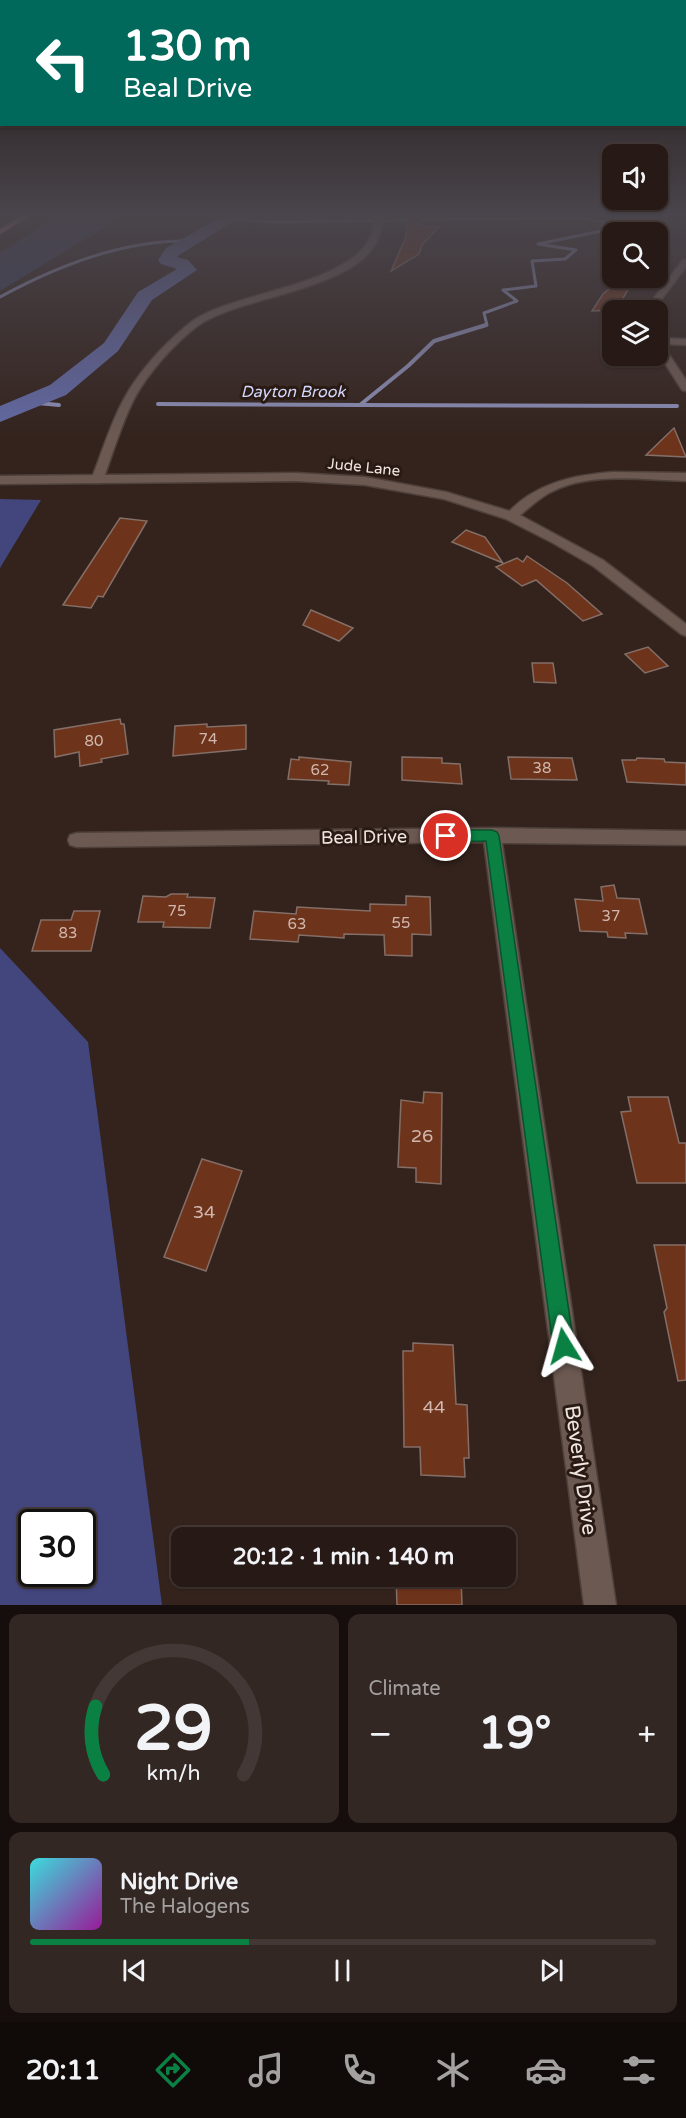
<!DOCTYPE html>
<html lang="en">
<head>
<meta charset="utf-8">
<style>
  body { margin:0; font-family:"Varela Round",sans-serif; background:#332723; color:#f1f3f6; height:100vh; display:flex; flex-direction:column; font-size:22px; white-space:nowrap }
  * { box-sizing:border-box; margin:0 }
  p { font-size:20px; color:#a4a1a1 }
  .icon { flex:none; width:33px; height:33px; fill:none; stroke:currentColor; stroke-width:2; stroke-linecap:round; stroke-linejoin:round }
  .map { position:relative; height:1605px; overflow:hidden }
  .details { display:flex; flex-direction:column; gap:9px; padding:9px; background:#150e0c; flex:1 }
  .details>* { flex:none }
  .hud { position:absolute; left:0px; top:0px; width:687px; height:126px; box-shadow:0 2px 4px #0004,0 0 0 2px #433835; background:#00695c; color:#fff; overflow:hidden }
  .fabs { position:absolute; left:602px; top:144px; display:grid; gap:12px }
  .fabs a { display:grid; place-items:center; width:66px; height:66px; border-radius:12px; background:#271a16; box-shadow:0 2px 4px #0004,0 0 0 2px #433835; font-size:30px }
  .speed { position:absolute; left:18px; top:1509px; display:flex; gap:12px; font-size:30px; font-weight:700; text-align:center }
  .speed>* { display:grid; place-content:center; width:78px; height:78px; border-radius:50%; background:#271a16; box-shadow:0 2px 4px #0004,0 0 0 2px #433835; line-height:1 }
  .speed .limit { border:3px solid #111; border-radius:9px; background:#fff; color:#111 }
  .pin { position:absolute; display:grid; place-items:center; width:51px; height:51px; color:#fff; margin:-26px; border:3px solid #fff; border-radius:50%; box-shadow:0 2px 6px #0007 }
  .me { position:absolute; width:66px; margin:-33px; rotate:352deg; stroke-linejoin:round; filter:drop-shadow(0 0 4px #0008) }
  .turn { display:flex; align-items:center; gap:21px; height:126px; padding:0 24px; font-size:27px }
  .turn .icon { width:78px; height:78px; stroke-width:2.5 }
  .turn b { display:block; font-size:42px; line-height:51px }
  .big { font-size:45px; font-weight:700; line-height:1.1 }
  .details .card { flex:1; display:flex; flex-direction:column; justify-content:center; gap:9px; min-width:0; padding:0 21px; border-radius:12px; background:#332723 }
  .details .dial { align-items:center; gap:0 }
  .dial svg { height:156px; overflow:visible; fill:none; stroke:#433835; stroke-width:7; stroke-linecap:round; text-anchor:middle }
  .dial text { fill:#f1f3f6; stroke:none }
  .song { display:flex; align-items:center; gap:18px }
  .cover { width:72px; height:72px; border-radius:9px; background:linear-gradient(135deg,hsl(180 70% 55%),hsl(300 70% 35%)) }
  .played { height:6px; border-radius:3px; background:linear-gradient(90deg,#0b8043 35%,#433835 35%) }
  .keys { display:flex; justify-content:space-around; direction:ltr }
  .heat { display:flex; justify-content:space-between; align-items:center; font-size:33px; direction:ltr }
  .details .tiles { flex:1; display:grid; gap:9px; grid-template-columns:1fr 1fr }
  .card:last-child { grid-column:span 2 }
  .trip { position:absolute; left:171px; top:1527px; width:345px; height:60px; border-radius:12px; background:#271a16; box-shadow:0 2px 4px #0004,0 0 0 2px #433835; font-weight:700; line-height:60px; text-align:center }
  .menu { display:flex; height:96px; justify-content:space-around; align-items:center; background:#100a09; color:#a4a1a1 }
  .menu .icon { width:42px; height:42px }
  .menu .on { color:#0b8043 }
  .menu b { font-size:27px; color:#f1f3f6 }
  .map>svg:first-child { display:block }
</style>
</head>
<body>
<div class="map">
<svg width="686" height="1605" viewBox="0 0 686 1605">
  <rect width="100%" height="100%" fill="#34231d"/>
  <path fill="#3c3f60" d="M62 213H128L0 291V253Z"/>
  <g fill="#42467d" fill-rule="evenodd">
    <path d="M0 499 41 500 0 568Z"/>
    <path d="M0 948 88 1042 162 1605H0ZM32 1522H82V1574H32Z"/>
  </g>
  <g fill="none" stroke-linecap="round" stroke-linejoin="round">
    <g stroke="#8d8eb6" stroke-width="3">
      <path d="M234 219 272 222 540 218 539 213"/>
      <path d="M0 297C57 266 126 239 191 241"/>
      <path d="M481 327 487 325 484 313 517 301 503 290 536 286 532 261 565 259 576 250 538 244 601 231 604 222 585 218H540"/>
    </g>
    <g stroke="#8d8eb6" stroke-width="4">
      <path d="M27 402 59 405"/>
      <path d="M158 404 360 405 408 366 434 341 486 325"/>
      <path d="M360 405 677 406"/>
    </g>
    <path fill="#6369a4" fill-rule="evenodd" d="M228 213H247L179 255 177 257 188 260 197 270 152 300 118 351 66 395 0 422V406L50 385 104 343 138 292 177 269 161 264 158 260 166 248Z"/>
  </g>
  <g fill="#6e331b" stroke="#836f67" stroke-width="1.5">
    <path d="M407 213H420L422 227H439L422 245 419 254 391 271 406 237Z"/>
    <path d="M622 278H635L616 310 592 311 603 294Z"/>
    <path d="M674 428 686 457 646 455Z"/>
    <path d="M120 518 147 521 103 597 98 596 91 608 63 605Z"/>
    <path d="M466 530 485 537 503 563 452 542Z"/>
    <path d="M527 556 567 583 602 614 583 621 536 580 522 586 496 567 517 558 523 562Z"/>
    <path d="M311 610 353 628 339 641 303 625Z"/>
    <path d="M648 647 668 666 645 673 625 654Z"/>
    <path d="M532 663H553L556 683 534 682Z"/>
    <path d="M120 719 121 724H124L128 754 101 759 102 762 80 766 79 752 55 757 54 730Z"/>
    <path d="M207 724V727L246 725V749L173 756 175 726Z"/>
    <path d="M299 757 351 762 349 785 328 784 329 781 288 779 291 759 299 760Z"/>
    <path d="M402 757 442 758V763L460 764 462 784 402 780Z"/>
    <path d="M508 757 572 758 577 780 511 779Z"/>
    <path d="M637 758 664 759 665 762 686 763V785L627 782 622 760H636Z"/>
    <path d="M614 885 617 898 639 899 647 934 625 933 626 938 608 937 607 932 580 931 575 899 603 901 601 887Z"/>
    <path d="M171 894H188L187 897 215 898 210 928 163 927 164 922H138L143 896 166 897Z"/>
    <path d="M406 896 430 897 431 935 412 934V956L385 955 384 935 344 934V938L299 935 298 942 250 939 254 911 296 914 297 907 370 911V904L406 905Z"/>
    <path d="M74 911H100L91 951H32L41 920H71Z"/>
    <path d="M424 1092 442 1093 441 1184 416 1182V1168L398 1167 401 1100 423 1103Z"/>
    <path d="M628 1097H668L679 1143H686V1183H637L621 1112 631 1111Z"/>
    <path d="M202 1159 242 1171 206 1271 164 1257Z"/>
    <path d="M654 1245H686V1380L678 1381 664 1312 667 1308Z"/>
    <path d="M413 1343 453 1345 456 1404 467 1405 469 1458H464L465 1477 421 1475 420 1447H404L403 1351H413Z"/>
    <path d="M396 1576H461L462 1605H397Z"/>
  </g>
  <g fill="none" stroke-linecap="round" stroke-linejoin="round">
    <defs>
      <g id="street">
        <path d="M373 213H381C393 290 240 292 196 327 173 345 148 373 134 399 121 425 113 453 103 480L101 483H93L91 480C102 453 110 424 124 399 139 371 165 343 190 323 233 288 384 286 373 213Z"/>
        <path d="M683 260H686V267L653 310H645Z"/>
        <path d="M657 338 686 339V345L662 344 686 380V391L682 390 657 351Z"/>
        <path d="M613 472 686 473V481C642 480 589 471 549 493 537 500 526 510 516 519L511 520 505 516C532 484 573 475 613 472Z"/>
        <path d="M492 828 686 831V845L502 843 616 1605H584L484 842 77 847 70 845 68 840 70 835 77 833Z"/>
      </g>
      <path id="secondary" d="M296 473 365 477 446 492 516 513 603 560 686 624V636L681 634 593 566 553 543 506 519 444 499 365 485 296 481 0 484V476Z"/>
      <path id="highway" d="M26 213H35L0 234V229Z"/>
    </defs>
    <use href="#street" stroke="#4e403b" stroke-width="3"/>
    <use href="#secondary" stroke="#4e403b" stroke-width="3"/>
    <use href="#highway" stroke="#4e403b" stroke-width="3"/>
    <use href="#street" fill="#6c5952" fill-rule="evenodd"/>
    <use href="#secondary" fill="#6c5952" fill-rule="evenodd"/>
    <use href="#highway" fill="#f69f7d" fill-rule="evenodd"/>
  </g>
  <linearGradient id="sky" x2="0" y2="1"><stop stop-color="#1d1310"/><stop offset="0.49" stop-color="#4a454c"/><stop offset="1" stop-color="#4a454c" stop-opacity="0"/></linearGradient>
  <rect width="686" height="438" fill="url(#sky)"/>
  <path fill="#0b8043" stroke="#07532c" stroke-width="1.5" d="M446 830H492L497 832 499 836 574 1346 571 1354 564 1357 556 1354 553 1346 486 841 446 842 441 840 439 836 441 832Z"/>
  <g text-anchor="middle" stroke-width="6" stroke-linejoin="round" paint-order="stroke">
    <g font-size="15" fill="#f0e5e0" stroke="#2a1a14">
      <text transform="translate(364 467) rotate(6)" y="5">Jude Lane</text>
    </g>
    <g font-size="15" fill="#d0b8af">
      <text x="208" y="744">74</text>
      <text x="94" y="746">80</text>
      <text x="542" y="773">38</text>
      <text x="320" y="775">62</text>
      <text x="177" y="916">75</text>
      <text x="611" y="921">37</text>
      <text x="401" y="928">55</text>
      <text x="297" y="929">63</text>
      <text x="68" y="938">83</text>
    </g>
    <g font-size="16" font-style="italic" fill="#d2d7fb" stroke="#2a1a14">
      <text x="293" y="397">Dayton Brook</text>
    </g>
    <g font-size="18" fill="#f0e5e0" stroke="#2a1a14">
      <text transform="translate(364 837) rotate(-1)" y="6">Beal Drive</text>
    </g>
    <g font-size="18" fill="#d0b8af">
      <text x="422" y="1142">26</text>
      <text x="204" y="1218">34</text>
      <text x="434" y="1413">44</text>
    </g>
    <g font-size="21" fill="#f0e5e0" stroke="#2a1a14">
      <text transform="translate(581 1470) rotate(82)" y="7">Beverly Drive</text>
    </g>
  </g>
</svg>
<div class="fabs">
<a><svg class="icon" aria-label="sound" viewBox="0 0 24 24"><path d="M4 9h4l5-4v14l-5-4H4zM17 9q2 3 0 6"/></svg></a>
<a><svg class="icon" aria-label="search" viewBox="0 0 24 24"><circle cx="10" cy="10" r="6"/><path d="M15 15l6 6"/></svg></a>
<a><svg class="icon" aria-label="layers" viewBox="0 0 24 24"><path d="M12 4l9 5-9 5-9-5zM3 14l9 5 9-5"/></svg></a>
</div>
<div class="speed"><div class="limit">30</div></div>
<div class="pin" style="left:446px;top:836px;background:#d93025"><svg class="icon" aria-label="arrive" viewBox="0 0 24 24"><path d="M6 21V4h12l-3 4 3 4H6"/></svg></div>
<svg class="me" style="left:564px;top:1346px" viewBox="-20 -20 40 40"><path d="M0-17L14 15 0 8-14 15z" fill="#0b8043" stroke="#fff" stroke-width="4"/></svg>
<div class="trip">20:12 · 1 min · 140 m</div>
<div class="hud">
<div class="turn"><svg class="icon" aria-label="left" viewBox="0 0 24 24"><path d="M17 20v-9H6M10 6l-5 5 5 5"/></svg><div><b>130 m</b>Beal Drive</div></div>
</div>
</div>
<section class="details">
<div class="tiles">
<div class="card dial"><svg viewBox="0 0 100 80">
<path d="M14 69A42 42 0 1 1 86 69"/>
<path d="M14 69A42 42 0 0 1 10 34" stroke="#0b8043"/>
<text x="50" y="56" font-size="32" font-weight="700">29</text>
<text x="50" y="72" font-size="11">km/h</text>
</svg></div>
<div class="card"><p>Climate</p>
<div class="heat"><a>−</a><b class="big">19°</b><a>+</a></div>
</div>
<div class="card">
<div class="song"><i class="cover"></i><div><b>Night Drive</b><p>The Halogens</p></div></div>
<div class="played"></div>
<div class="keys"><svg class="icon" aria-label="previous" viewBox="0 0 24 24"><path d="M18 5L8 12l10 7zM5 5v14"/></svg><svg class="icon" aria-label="pause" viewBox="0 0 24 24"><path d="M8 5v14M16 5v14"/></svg><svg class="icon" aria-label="next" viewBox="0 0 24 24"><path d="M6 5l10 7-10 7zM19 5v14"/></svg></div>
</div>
</div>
</section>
<nav class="menu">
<b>20:11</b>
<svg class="icon on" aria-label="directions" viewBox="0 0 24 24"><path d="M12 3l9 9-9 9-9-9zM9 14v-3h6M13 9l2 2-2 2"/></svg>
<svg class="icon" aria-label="music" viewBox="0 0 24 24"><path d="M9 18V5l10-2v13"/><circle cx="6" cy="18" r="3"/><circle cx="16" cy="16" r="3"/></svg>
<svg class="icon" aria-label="phone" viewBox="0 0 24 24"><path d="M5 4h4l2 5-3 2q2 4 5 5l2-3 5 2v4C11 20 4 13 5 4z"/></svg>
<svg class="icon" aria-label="climate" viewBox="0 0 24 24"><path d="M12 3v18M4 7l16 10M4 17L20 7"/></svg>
<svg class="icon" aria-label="car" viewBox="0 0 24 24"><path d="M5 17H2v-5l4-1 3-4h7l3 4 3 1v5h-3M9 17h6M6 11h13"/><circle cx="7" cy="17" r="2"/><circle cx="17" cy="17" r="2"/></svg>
<svg class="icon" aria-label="filters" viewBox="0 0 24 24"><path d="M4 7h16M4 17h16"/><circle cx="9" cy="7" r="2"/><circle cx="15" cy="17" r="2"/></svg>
</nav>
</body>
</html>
